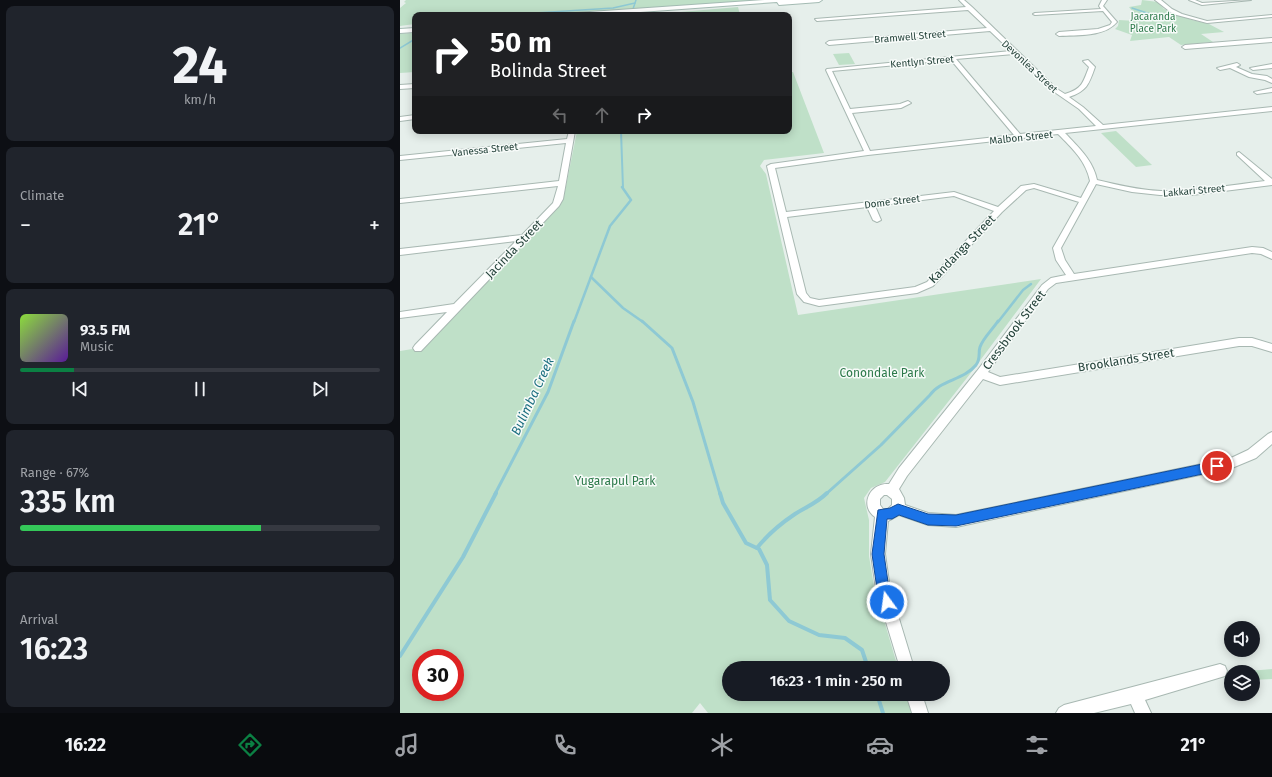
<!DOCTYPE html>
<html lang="en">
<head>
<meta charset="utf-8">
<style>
  body { margin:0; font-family:"Fira Sans",sans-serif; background:#20242c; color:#f1f3f6; height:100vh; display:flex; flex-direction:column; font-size:15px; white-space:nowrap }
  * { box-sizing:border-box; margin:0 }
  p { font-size:13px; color:#9ea1a6 }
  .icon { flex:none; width:22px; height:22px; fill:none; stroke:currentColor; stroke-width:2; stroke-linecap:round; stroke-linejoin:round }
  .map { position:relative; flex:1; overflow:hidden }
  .details { display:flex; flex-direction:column; gap:6px; padding:6px; background:#0d0f14; width:400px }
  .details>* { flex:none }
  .hud { position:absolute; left:12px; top:12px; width:380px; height:122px; border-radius:8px; box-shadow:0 2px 10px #0003; background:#202124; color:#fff; overflow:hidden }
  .tools { position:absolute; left:824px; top:621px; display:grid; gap:8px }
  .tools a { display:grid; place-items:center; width:36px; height:36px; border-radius:50%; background:#171b24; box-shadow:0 2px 10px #0003; font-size:20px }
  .speed { position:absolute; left:12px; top:649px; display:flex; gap:8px; font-size:20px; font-weight:700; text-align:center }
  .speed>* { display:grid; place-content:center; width:52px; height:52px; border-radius:50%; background:#171b24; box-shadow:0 2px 10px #0003; line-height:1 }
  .speed .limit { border:6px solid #d22; background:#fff; color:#111 }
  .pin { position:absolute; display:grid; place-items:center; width:34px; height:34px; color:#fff; margin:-17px; border:2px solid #fff; border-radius:50%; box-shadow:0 1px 4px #0007 }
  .me { position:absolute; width:44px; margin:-22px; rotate:346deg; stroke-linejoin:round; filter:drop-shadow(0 0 3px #0008) }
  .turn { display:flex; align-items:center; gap:14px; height:84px; padding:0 12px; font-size:18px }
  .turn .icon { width:52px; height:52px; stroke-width:2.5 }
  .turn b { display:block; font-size:28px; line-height:34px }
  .lanes { display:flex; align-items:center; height:38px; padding:0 12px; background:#0003; justify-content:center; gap:20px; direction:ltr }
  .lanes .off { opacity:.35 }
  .big { font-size:30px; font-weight:600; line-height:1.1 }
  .details .card { flex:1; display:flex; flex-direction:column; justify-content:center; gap:6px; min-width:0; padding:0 14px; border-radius:8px; background:#20242c }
  .details .dial { align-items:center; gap:0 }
  .dial b { font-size:52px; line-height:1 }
  .song { display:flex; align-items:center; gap:12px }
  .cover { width:48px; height:48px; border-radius:6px; background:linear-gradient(135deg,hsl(90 70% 55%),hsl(270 70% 35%)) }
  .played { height:4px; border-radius:2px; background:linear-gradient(90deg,#0b8043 15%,#363941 15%) }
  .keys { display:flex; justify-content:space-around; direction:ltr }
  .heat { display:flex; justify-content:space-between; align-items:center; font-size:22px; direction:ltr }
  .charge { height:6px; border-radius:3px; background:linear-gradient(90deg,#34c759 67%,#363941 0) }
  .trip { position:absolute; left:322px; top:661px; width:228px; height:40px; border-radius:20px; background:#171b24; box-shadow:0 2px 10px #0003; font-weight:600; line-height:40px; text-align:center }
  .dock { display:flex; height:64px; justify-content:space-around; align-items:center; background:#090b0e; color:#9ea1a6 }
  .dock .icon { width:28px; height:28px }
  .dock .active { color:#0b8043 }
  .dock b { font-size:18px; color:#f1f3f6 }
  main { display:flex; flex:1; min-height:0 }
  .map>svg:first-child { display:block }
</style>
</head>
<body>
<main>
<section class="details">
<div class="card dial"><b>24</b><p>km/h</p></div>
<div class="card"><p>Climate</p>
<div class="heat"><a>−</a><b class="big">21°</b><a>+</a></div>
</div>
<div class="card">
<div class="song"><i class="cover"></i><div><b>93.5 FM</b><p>Music</p></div></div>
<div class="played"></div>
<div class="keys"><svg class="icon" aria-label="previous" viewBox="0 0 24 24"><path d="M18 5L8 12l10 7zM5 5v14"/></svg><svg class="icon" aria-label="pause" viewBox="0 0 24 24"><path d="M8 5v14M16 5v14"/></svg><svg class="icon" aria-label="next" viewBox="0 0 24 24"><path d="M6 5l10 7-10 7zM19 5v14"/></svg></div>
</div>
<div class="card"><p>Range · 67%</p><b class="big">335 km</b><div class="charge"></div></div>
<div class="card"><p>Arrival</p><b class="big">16:23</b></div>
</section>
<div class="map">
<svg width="872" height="713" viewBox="0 0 872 713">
  <rect width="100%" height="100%" fill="#e6efeb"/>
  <g fill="#bfe0c8" fill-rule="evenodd">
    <path d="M6 0H349L351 1 148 15H15V24L0 26V8L6 3 4 2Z"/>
    <path d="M742 0 758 2 764 9 792 20 809 24 824 32 801 34 813 42 781 45 769 37 730 41 732 35 715 29 718 26 719 20 736 21 737 17 729 7 741 5Z"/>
    <path d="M338 7 340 15H246Z"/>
    <path d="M15 33V72L0 73V34Z"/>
    <path d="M449 53 455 64 439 65 433 54Z"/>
    <path d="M389 72H393L424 153 364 160 360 166 366 174 398 315 641 279 570 374 485 482 471 488 464 498 469 520V556L474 586 498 668H329V694H506L511 713H308L300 703 292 713H0V351L25 347 160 205 164 196 177 131H389ZM21 658H55V692H21Z"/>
    <path d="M716 131 752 165 736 167 701 133Z"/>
    <path d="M872 669V679L853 680V672L849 671Z"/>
  </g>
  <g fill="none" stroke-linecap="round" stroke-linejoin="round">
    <g stroke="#8ec9d4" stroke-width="1.5">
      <path d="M732 8 750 14"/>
      <path d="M104 15 213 8 235 3"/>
      <path d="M231 15 236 0"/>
      <path d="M0 48 15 39"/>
    </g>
    <path stroke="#8ec9d4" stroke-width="2" d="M221 131 223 188"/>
    <g stroke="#8ec9d4" stroke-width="2.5">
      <path d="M191 277 223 308 243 322"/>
      <path d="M174 322 210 226 231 200 222 187"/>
      <path d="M598 322 623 290 631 284"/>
    </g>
    <g stroke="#8ec9d4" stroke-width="3">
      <path d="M242 321 272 348 293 402 320 494"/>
      <path d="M95 494 148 392 174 321"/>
      <path d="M426 494 481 445 530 395C540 380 564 380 576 365 581 358 578 353 580 347 583 338 593 329 598 321"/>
    </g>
    <g stroke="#8ec9d4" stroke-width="4">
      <path d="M320 493 323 503 346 543 359 549 367 565 370 600 389 621 419 635 445 638 462 650 468 668"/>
      <path d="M357 548C368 534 380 524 395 514 406 507 417 503 427 493"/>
      <path d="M0 656 63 557 96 493"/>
      <path d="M477 694 483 713"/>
    </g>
    <defs>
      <g id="street">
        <path d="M559 0H564L572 7 657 89 665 94C682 89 683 83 689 67L683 61 688 60 695 67C689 84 687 91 669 97L683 107 703 125 872 107V111L665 133C678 147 693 160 697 180 718 185 739 190 761 191 796 192 830 185 865 181L837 155V153L839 152 872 179V185L792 195H760L732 192 696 184 661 248 665 260 674 274 852 247 863 248 872 252V259L861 254 852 253 656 283 648 289 588 372 600 377 839 338H852L872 344V352L852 346H839L600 385 583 379 507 476 499 489 504 498 505 505 528 513 556 515 831 458 848 450 868 434 872 432V444L856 458 832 468 556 527 528 525 499 515 488 521 485 554 490 589 514 668H500L476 589 471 554 475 517C459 506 470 482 489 484L499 468 577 371 642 285 651 278 666 275 656 260 653 248 679 202 634 188 626 190 602 212 533 286 517 293 419 306 404 302 397 294 367 166 371 164 464 151 426 70 427 69 611 51 590 31 429 45 426 43 429 41 587 28 568 10 417 21 415 19 566 7ZM614 54 653 91 679 109 696 126 620 134 556 59ZM551 60 614 135 470 151 452 113 501 108 511 103 508 101 500 104 450 109 432 71ZM658 134C672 148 686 161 690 181L681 198 634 184 621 186 598 207 554 192 386 212 375 168 468 155ZM554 196 594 211 527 282 515 287 419 300 410 298 406 293 387 217 467 207 473 220 477 222 481 220 475 206ZM484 495H487L492 499V505L488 509H483L480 505V499Z"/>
        <path d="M702 0H707L703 6 717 22C705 37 677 35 659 36L656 34 659 32 698 29 710 25 712 22 703 11 635 15 633 14 635 13 701 9 699 6Z"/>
        <path d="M755 0H761L772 9 782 14 807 21 872 15V17L807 23 773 14Z"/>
        <path d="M789 0H795L802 3 851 0 802 5Z"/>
        <path d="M872 38V42L785 49 782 47 785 45Z"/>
        <path d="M837 63 840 65 836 67 852 74 867 76 872 79V83L865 80 849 77 830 68 820 70 817 68Z"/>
        <path d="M872 64V68L853 70 850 68Z"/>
        <path d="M15 84V88L0 89V85Z"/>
        <path d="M872 88V92L857 94 854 92Z"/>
        <path d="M15 115V119L0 121V117Z"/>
        <path d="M169 131H175L163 199 159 206 21 351H15L13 348 15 345 47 312 0 318V312L54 304 116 241 0 255V249L122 235 153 203 158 186 0 203V199L159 181 166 143 0 160V156L167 139Z"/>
        <path d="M820 664 825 666 827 671 825 676 745 700 751 713H735L731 704 694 713H656L659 708 664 705Z"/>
        <path d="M506 694H522L528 713H512Z"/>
      </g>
      <g id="secondary">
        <path d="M364 0H422L419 2 379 5 377 2 199 15H172L175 13Z"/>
        <path d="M15 28V32L0 33V29Z"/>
      </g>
    </defs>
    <use href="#street" stroke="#a8b8b2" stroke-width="2"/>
    <use href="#secondary" stroke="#a4bbb3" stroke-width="2"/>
    <use href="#street" fill="#fff" fill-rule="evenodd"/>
    <use href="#secondary" fill="#fff" fill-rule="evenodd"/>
  </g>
  <path fill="#1a73e8" stroke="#114b97" d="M817 461 821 463 822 466 821 469 817 471 556 526 528 525 499 515 492 519H487L484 554 489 589 493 602 492 607 487 608 483 607 477 589 472 554 478 510 490 508 498 504 528 514 556 515Z"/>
  <g text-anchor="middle" stroke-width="3" stroke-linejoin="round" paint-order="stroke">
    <g font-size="10" fill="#2d7a4b" stroke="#f7fbf9">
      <text x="753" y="20">Jacaranda<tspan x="753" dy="12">Place Park</tspan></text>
    </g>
    <g font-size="10" fill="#24423a" stroke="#f7fbf9">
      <text transform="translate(510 36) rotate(-5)" y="4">Bramwell Street</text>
      <text transform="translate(522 61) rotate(-5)" y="4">Kentlyn Street</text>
      <text transform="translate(630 66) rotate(43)" y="4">Devonlea Street</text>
      <text transform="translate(621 137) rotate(-6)" y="4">Malbon Street</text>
      <text transform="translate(85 149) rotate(-6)" y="4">Vanessa Street</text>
      <text transform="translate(794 190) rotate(-5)" y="4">Lakkari Street</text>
      <text transform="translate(492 201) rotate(-7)" y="4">Dome Street</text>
    </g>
    <g font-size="12" fill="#24423a" stroke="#f7fbf9">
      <text transform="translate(114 249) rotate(-46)" y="4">Jacinda Street</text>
      <text transform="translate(562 249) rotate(-46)" y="4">Kandanga Street</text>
      <text transform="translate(614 330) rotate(-53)" y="4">Cressbrook Street</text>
      <text transform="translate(726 360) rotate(-9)" y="4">Brooklands Street</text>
    </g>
    <g font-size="12" fill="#2d7a4b" stroke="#f7fbf9">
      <text x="482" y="377">Conondale Park</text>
      <text x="215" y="485">Yugarapul Park</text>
    </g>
    <g font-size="13" font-style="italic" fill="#1c6f80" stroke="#f7fbf9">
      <text transform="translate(132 396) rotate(-65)" y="5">Bulimba Creek</text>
    </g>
  </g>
</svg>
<div class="tools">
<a><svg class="icon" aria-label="sound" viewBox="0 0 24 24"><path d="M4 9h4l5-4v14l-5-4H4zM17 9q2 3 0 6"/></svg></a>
<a><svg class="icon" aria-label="layers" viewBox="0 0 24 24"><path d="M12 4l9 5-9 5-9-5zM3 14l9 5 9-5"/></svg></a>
</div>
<div class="speed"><div class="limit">30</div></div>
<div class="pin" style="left:817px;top:466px;background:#d93025"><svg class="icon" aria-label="arrive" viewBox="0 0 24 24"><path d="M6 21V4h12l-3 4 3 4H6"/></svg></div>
<svg class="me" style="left:487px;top:602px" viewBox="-20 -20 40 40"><circle r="17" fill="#1a73e8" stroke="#fff" stroke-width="3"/><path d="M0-11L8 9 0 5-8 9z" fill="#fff"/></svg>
<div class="trip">16:23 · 1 min · 250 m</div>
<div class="hud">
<div class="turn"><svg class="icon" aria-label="right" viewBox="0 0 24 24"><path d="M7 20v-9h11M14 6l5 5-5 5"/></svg><div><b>50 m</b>Bolinda Street</div></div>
<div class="lanes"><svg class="icon off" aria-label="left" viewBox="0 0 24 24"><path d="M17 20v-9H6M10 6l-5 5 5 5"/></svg><svg class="icon off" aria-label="ahead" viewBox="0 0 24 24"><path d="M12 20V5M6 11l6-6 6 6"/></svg><svg class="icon" aria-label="right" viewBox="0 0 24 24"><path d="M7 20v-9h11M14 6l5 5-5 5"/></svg></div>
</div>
</div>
</main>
<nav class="dock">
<b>16:22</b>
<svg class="icon active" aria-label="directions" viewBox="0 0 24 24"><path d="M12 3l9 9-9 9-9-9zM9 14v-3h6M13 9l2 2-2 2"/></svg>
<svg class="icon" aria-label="music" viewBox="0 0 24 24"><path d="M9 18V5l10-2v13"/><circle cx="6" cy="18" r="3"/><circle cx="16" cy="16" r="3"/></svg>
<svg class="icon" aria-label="phone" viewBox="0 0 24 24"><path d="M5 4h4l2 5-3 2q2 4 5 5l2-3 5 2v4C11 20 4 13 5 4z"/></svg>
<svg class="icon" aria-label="climate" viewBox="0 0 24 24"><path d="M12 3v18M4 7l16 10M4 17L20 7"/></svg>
<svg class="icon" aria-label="car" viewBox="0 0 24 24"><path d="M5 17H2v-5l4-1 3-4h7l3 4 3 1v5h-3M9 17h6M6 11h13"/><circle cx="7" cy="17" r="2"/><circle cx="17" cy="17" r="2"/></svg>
<svg class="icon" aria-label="filters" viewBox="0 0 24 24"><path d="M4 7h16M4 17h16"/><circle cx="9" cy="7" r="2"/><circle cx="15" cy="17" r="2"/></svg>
<b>21°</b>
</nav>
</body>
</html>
